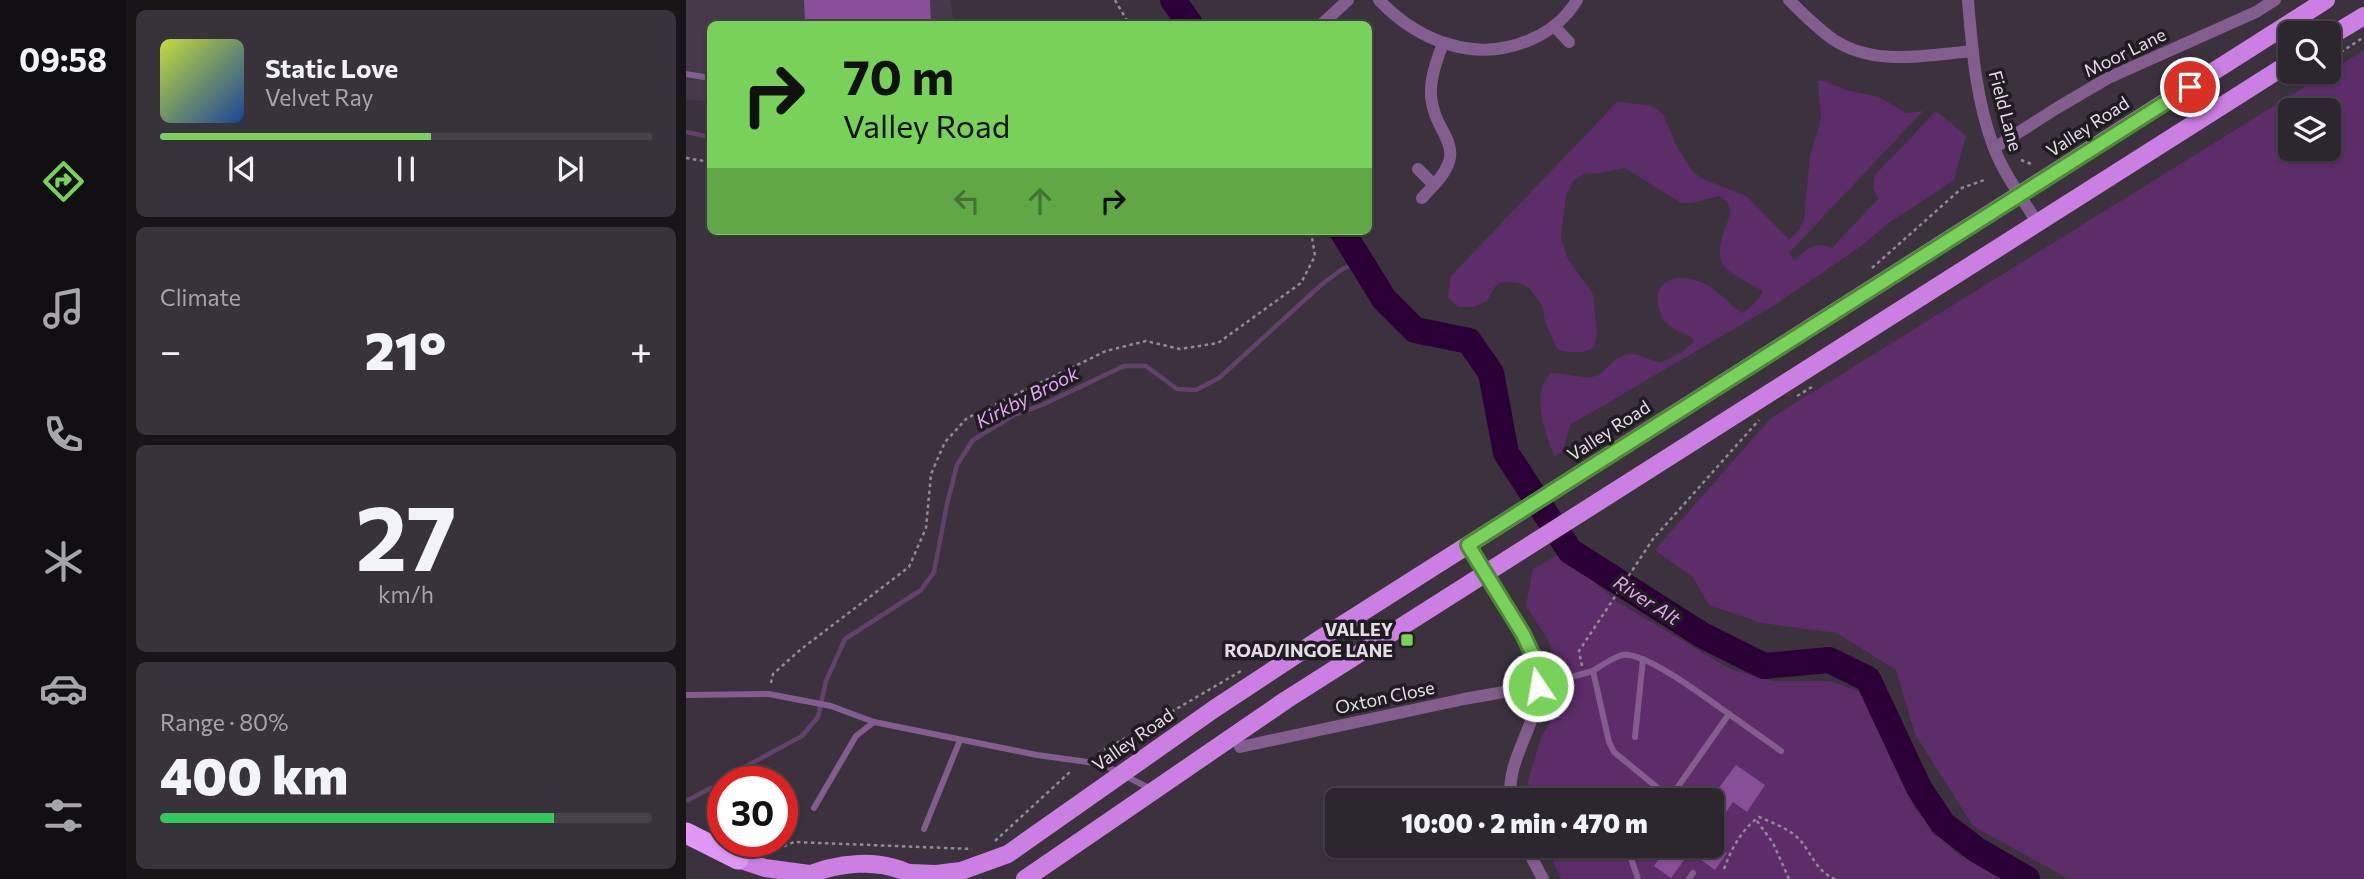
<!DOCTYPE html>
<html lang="en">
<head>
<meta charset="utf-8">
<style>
  body { margin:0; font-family:Commissioner,sans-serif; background:#38323a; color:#f1f3f6; height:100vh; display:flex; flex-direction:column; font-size:26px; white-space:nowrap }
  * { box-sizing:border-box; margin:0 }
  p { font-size:23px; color:#a6a5aa }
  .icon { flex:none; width:38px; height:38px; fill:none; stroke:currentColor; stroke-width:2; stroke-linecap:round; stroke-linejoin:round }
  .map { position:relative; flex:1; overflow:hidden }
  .details { display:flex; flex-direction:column; gap:10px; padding:10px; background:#181519; width:560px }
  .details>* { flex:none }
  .banner { position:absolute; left:21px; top:21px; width:665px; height:214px; border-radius:10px; box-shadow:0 2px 5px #0004,0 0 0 2px #48434a; background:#78d158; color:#111; overflow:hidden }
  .tools { position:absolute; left:1592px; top:21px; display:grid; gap:14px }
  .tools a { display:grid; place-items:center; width:63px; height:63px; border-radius:10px; background:#2c262e; box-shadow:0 2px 5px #0004,0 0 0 2px #48434a; font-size:35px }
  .speed { position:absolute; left:21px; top:766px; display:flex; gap:14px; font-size:35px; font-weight:700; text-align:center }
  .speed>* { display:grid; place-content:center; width:91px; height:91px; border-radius:50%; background:#2c262e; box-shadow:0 2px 5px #0004,0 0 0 2px #48434a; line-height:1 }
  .speed .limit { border:10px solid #d22; background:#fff; color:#111 }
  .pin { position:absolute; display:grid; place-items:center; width:60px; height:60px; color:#fff; margin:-30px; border:4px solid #fff; border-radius:50%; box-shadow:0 2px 7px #0007 }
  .me { position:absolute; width:77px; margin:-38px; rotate:348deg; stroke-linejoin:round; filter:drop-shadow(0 0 5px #0008) }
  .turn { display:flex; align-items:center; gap:24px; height:147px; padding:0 21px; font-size:32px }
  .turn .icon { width:91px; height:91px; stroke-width:2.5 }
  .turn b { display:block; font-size:49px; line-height:60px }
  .lanes { display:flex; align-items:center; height:66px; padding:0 21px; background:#0003; justify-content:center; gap:35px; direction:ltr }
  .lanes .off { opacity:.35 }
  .big { font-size:52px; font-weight:800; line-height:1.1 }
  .details .widget { flex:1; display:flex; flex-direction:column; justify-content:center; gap:10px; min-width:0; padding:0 24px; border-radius:10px; background:#38323a }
  .details .dial { align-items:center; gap:0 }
  .dial b { font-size:91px; line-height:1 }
  .song { display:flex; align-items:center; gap:21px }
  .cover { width:84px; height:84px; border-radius:10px; background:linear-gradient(135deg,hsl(70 70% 55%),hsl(220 70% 35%)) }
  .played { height:7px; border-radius:4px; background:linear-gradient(90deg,#78d158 55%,#48434a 55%) }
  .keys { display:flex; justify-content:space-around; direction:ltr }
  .heat { display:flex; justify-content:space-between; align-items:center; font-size:38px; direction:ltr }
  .charge { height:10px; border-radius:5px; background:linear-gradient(90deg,#34c759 80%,#48434a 0) }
  .trip { position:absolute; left:639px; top:788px; width:399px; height:70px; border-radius:10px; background:#2c262e; box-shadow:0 2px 5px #0004,0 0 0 2px #48434a; font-weight:800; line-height:70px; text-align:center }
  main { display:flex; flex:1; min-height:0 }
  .tab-bar { display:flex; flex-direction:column; width:126px; justify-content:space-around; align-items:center; background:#120f12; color:#a6a5aa }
  .tab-bar .icon { width:49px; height:49px }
  .tab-bar .active { color:#78d158 }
  .tab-bar b { font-size:32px; color:#f1f3f6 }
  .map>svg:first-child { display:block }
</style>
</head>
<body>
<main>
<nav class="tab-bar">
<b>09:58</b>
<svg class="icon active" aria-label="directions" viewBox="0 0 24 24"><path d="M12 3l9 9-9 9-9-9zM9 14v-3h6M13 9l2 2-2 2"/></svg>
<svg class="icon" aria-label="music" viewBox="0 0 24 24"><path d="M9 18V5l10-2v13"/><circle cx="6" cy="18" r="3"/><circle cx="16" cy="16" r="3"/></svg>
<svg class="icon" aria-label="phone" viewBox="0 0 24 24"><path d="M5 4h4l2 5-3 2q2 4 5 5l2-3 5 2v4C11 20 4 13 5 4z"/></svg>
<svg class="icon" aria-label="climate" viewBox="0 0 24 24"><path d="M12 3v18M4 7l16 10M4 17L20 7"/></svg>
<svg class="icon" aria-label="car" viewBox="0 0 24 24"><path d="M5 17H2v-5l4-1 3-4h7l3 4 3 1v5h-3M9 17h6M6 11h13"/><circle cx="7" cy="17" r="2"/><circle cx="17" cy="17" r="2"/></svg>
<svg class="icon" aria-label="filters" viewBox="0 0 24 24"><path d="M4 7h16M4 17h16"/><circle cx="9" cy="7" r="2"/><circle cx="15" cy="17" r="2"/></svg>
</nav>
<section class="details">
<div class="widget">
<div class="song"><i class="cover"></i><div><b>Static Love</b><p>Velvet Ray</p></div></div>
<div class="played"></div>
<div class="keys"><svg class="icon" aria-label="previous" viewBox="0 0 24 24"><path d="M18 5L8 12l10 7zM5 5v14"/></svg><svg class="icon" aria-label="pause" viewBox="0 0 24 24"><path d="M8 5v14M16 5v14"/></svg><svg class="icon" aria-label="next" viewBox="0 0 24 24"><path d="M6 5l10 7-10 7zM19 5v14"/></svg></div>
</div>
<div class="widget"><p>Climate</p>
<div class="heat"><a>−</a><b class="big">21°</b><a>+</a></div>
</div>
<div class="widget dial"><b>27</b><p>km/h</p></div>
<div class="widget"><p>Range · 80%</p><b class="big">400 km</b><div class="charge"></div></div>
</section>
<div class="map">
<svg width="1678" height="879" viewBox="0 0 1678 879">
  <rect width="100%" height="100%" fill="#3b323e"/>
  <path fill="#46394a" d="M0 0H264L268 24H24V102L0 99Z"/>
  <g fill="#5c2d69" fill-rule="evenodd">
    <path d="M1678 50V879H1383L1287 826 1229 734 1210 670 1151 633 1076 623 1023 605 1007 577 969 550 1085 418ZM1643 110V149H1605V110Z"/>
    <path d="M1132 81H1138L1160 90 1193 97 1220 113 1237 111 1103 253 1109 260C1120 249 1130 241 1146 248L1192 199 1187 188 1189 175 1249 112 1253 113 1280 136 1268 180 1201 224 1174 247 1087 306 884 425 877 451 868 457C860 431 843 395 865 373 879 372 897 380 910 376 917 374 918 370 923 366 944 345 953 357 974 363L996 352 1008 341C1001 329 985 335 976 316 962 286 984 271 1012 281 1029 287 1042 302 1055 313 1065 308 1072 301 1077 291 1028 265 1026 264 1045 211L1041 201 1033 196 1006 203H995L939 168 913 173 897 174 888 180 880 195 875 237 881 258 907 294 911 335 908 347C897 355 884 352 872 350L859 322 857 307 844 289 837 284 824 282 814 283 808 288 801 301 788 307H772L762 297 764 277 931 102 962 105 972 110 978 116 990 145 1007 172 1015 178 1060 196 1103 240 1113 230 1118 219 1124 156 1135 119Z"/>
    <path d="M875 553 930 601 1044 669 1087 681H1144L1178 693 1229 809 1270 853 1318 879H875L860 845H1026V800H845L842 781 855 737 876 703V673L861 638 840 606 847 569Z"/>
  </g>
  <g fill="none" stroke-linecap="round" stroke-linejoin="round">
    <g stroke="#62426a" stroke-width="4.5">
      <path d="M0 132 24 137"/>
      <path d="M43 782 53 770 116 736 132 717 140 681 159 639 235 590 248 572 261 504 271 465 287 440 328 415 356 405 438 366H460L491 389 510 390 533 378 635 285 655 270 673 261"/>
      <path d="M2 800 25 788 37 790"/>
    </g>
    <g stroke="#2b0036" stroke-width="26">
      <path d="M487 0 504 24"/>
      <path d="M656 231 698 299 729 330 783 341 805 373 820 453 884 551 1016 635 1078 666 1143 660 1182 679 1233 788 1257 824 1291 850 1341 879"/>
    </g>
  </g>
  <g fill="#884e98">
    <path d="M118 0H244L245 24H119Z"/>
    <path d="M1050 765 1079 785 1061 812 1047 802 1026 833V805L1035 791 1032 789Z"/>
    <path d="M982 845H1030L1041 853 1029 870 1004 852 985 878 968 866Z"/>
  </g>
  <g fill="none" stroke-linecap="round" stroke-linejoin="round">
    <g stroke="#918993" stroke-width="2.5" stroke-dasharray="3.5 3.5" stroke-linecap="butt">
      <path d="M429 0 443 24"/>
      <path d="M1643 60 1678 37"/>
      <path d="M0 158 24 162"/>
      <path d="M1335 160 1348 165"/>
      <path d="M1186 268 1276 188 1301 179"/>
      <path d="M1111 396 1126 387"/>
      <path d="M896 666 893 651 967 539 1073 420"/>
      <path d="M85 683 87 674 114 650 223 567 240 528 245 474 259 442 281 418 420 351 460 341 494 349 532 343 615 283 629 256 625 231"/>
      <path d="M412 753 451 732 555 671"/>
      <path d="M1071 821 1087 843 1103 879"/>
      <path d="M309 841 386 770"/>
      <path d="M85 852 108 842 286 849"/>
      <path d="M1038 869C1046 848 1055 830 1073 817 1087 823 1101 828 1112 838 1125 851 1130 872 1149 879"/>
    </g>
    <g stroke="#825d8d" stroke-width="6">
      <path d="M0 74 24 78"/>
      <path d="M907 671C916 665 926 658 936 655 958 650 1023 700 1043 714"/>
      <path d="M852 686 907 671 923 742 928 752 984 798 982 800"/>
      <path d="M0 695 83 694 145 706 188 722 351 755 416 764 467 790"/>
      <path d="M949 737 957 659"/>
      <path d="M984 798 1043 714 1095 751"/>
      <path d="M128 808 170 736 188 722"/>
      <path d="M238 829 274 740"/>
      <path d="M950 845 944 855 952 879"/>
      <path d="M1003 879 1007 873"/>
    </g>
    <g stroke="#825d8d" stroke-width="12">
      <path d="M693 0C733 42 791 64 846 39 864 31 881 17 891 0"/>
      <path d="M1103 0C1117 14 1132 29 1148 40 1190 67 1240 55 1287 51"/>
      <path d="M1282 0C1286 49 1290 101 1308 148 1318 174 1336 198 1351 222"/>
      <path d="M636 24 662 0"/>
      <path d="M868 26 883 42"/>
      <path d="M1308 148 1371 108 1422 78 1570 12 1589 0"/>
      <path d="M732 169 748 185 736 198"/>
      <path d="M748 185C785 145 748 136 745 96 744 77 751 60 757 43"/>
      <path d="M782 545C808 584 864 657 850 706 842 737 820 767 825 800"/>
      <path d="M554 747 778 699 852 686"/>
      <path d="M839 845 857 879"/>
    </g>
    <g stroke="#cb7fe2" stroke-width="18">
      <path d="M1643 37 1678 16"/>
      <path d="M52 859 79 868 123 874"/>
      <path d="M223 873 250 874 275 871 322 854 528 709 634 639 1640 0"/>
      <path d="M113 879C149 862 196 856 231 878"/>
      <path d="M339 879 600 700 1605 62"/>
    </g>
    <path stroke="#df96f5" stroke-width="21" d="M0 833 52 859"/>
  </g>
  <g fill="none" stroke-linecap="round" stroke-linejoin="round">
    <defs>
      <path id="route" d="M852 686 850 662 837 634 782 545 1504 87"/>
    </defs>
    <use href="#route" stroke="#4e8839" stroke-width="18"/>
    <use href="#route" stroke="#78d158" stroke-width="12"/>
  </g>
  <rect fill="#78d158" stroke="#201c21" stroke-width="2.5" x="714" y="633" width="14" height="14" rx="3.5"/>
  <g text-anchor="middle" stroke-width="7" stroke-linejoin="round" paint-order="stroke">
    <g font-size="18" fill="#e3dde4" stroke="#201c21">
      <text transform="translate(1439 53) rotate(-26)" y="6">Moor Lane</text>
      <text transform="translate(1319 111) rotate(75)" y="6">Field Lane</text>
      <text transform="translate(1402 127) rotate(-33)" y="6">Valley Road</text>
      <text transform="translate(923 431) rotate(-33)" y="6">Valley Road</text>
      <text transform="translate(699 698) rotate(-12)" y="6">Oxton Close</text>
      <text transform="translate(447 740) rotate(-35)" y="6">Valley Road</text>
    </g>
    <g font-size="18" font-weight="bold" fill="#e3dde4" stroke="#201c21" text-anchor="end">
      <text x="707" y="636">VALLEY<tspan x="707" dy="21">ROAD/INGOE LANE</tspan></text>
    </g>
    <g font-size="19" font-style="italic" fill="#e2a5f5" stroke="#201c21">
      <text transform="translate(341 397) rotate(-27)" y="7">Kirkby Brook</text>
      <text transform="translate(961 600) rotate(33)" y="7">River Alt</text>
    </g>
  </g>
</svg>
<div class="tools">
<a><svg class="icon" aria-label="search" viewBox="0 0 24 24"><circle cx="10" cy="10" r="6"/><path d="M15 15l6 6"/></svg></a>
<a><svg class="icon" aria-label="layers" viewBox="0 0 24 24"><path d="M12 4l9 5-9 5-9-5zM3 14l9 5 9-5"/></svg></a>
</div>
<div class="speed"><div class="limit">30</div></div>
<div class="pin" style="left:1504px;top:87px;background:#d93025"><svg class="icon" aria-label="arrive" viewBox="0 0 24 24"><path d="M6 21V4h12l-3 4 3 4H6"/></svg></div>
<svg class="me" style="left:852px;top:686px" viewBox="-20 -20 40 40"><circle r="17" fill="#78d158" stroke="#fff" stroke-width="3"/><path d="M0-11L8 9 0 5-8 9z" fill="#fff"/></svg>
<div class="trip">10:00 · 2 min · 470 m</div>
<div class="banner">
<div class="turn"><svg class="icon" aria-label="right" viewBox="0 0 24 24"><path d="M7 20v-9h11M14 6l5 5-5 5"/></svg><div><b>70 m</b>Valley Road</div></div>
<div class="lanes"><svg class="icon off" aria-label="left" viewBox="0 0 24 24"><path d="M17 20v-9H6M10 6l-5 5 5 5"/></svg><svg class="icon off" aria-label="ahead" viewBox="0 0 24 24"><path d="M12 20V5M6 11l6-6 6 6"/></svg><svg class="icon" aria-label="right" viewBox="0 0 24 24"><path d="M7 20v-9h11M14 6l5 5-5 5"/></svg></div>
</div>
</div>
</main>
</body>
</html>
